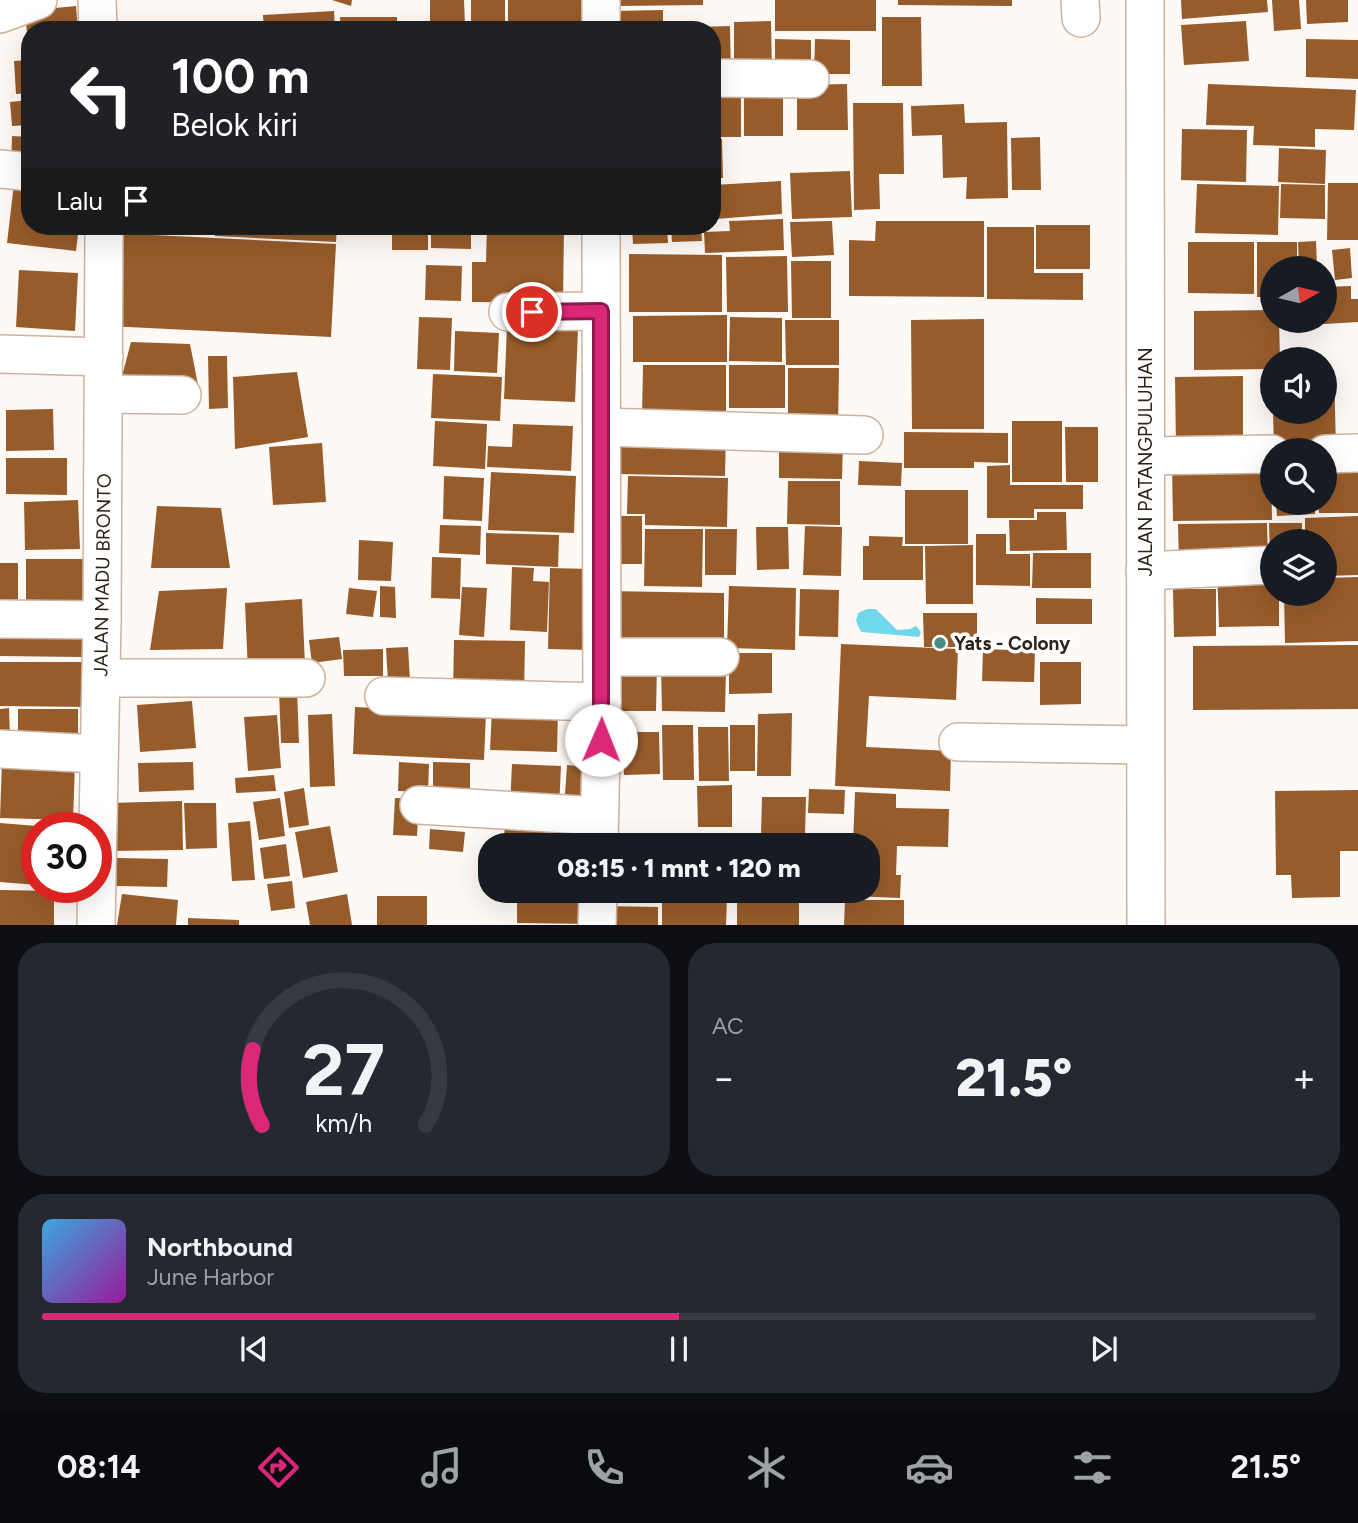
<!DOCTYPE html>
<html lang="id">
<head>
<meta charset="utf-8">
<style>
  body { margin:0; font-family:Figtree,sans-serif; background:#242831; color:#f1f3f6; height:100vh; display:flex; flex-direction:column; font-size:26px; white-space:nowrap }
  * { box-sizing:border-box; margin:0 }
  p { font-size:23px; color:#9ea1a6 }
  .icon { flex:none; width:38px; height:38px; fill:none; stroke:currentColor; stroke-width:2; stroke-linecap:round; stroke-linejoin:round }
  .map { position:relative; height:925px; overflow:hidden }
  .drawer { display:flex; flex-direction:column; gap:18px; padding:18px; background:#0d0f14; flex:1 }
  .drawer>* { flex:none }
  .top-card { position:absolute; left:21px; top:21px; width:700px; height:214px; border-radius:28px; box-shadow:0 7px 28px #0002; background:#202124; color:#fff; overflow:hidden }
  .needle { width:46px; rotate:82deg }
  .tools { position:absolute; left:1260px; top:256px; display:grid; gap:14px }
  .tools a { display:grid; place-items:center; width:77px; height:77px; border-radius:50%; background:#171b24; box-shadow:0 7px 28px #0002; font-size:35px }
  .speed { position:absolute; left:21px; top:812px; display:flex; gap:14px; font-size:35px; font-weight:700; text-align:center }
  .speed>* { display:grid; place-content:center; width:91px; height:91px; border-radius:50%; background:#171b24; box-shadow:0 7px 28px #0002; line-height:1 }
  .speed .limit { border:10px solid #d22; background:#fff; color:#111 }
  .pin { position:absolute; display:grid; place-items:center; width:60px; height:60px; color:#fff; margin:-30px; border:4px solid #fff; border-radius:50%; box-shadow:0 2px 7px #0007 }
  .me { position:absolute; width:77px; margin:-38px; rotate:1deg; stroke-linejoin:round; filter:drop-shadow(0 0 5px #0008) }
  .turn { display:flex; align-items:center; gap:24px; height:147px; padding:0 35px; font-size:32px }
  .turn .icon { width:91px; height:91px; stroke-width:2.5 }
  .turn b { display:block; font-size:49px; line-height:60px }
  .then { display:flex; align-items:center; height:66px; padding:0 35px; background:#0003; gap:14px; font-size:26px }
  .big { font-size:52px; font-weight:800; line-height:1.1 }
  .drawer .card { flex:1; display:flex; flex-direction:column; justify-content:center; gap:10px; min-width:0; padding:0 24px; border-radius:28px; background:#242831 }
  .drawer .dial { align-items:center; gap:0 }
  .dial svg { height:182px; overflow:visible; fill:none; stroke:#363941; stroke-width:7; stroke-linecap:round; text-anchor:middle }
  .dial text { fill:#f1f3f6; stroke:none }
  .song { display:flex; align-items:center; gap:21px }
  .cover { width:84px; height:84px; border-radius:10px; background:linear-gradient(135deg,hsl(200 70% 55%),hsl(300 70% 35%)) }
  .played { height:7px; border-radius:4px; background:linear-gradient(90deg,#db2777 50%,#363941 50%) }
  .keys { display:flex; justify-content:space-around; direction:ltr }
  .heat { display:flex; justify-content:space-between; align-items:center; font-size:38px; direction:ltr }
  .drawer .tiles { flex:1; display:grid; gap:18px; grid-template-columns:1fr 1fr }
  .card:last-child { grid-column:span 2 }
  .trip { position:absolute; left:478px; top:833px; width:402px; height:70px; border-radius:28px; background:#171b24; box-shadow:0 7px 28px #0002; font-weight:800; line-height:70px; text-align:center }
  .tabs { display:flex; height:112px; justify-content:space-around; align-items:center; background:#090b0e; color:#9ea1a6 }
  .tabs .icon { width:49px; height:49px }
  .tabs .active { color:#db2777 }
  .tabs b { font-size:32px; color:#f1f3f6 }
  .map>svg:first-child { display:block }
</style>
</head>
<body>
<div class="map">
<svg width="1358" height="925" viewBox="0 0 1358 925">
  <rect width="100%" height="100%" fill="#fff9f5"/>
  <path fill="#70d7ec" d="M867 609H876L897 630 910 629 916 626 921 632 919 637 861 632 856 621 858 613Z"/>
  <g fill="#975c2b">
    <path d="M332 0H352L351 6Z"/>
    <path d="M430 0H464L465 27H430Z"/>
    <rect x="471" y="0" width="34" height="30"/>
    <rect x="508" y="0" width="78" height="30"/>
    <path d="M617 0H703V5L617 6Z"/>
    <rect x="775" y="0" width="101" height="31"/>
    <path d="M898 0H1012V6L898 5Z"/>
    <path d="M1181 0H1267L1268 12 1182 19Z"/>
    <path d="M1272 0H1299L1301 29 1274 31Z"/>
    <path d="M1306 0H1348V22L1307 24Z"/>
    <path d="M76 6 78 30H30V44H28L25 11Z"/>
    <path d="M663 10V30H614V11Z"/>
    <path d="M334 11 335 30H264L263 15Z"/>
    <path d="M340 17H397V30H341Z"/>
    <path d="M882 17H921L922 86H882Z"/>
    <path d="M771 21 772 73H734V22Z"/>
    <path d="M1246 21 1249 61 1184 65 1181 25Z"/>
    <path d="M694 22V30H665V23Z"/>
    <path d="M730 26 731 75 712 76V30H696V27Z"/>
    <path d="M775 39 811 40V72L775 71Z"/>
    <path d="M815 39 850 40V74H814Z"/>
    <path d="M1306 39 1358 40V79L1306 77Z"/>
    <path d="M30 60V93L16 94 14 61Z"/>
    <rect x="744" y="83" width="39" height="53"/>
    <path d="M847 84 848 130H797V85Z"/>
    <path d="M1208 84 1356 90 1354 130 1315 129V147L1253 145 1254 126 1206 125Z"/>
    <rect x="712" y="85" width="29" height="52"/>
    <path d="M30 100V125L12 126 10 102Z"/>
    <path d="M853 103H903L904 174H879L880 209 854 210Z"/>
    <path d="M964 104 965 123 1007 122 1008 198 966 199 967 177 943 178 942 135 912 136 911 106Z"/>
    <path d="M1182 129 1247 130 1246 182 1181 180Z"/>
    <path d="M12 136 30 137V170L11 169Z"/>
    <path d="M1040 137 1041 190H1012L1011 138Z"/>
    <path d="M712 139H722L723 178H712Z"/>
    <path d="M1279 148 1326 150 1325 184 1278 182Z"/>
    <path d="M850 171 852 217 792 219 790 173Z"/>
    <path d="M15 175 30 177V226H79L76 251 7 243Z"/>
    <path d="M781 181 782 214 716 219 714 185Z"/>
    <path d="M1328 183H1358V240H1327Z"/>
    <path d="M1197 184 1279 186 1278 235 1195 233Z"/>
    <path d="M1281 184 1325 185V219L1280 218Z"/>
    <path d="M783 219 784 250 705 253 704 232 730 231 729 221Z"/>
    <path d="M832 221 834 255 792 257 790 222Z"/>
    <path d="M876 221H984V297L849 296V240L875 241Z"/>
    <rect x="1036" y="225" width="54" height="44"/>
    <path d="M216 226H337L336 242 215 236Z"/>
    <rect x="392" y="226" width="36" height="24"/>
    <path d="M431 226H471V249L431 248Z"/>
    <path d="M487 226H564L563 303 472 302V262H486Z"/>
    <path d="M632 226H667L668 243 633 244Z"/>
    <path d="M671 226H701L702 241 672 242Z"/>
    <path d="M987 227H1034V273H1083V300L987 299Z"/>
    <path d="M112 233 336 244 331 337 107 326Z"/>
    <path d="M1316 241 1317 268H1299L1298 242Z"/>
    <path d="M1188 242H1254V294L1188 293Z"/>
    <path d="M1257 242H1297V268H1272V297H1257Z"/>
    <path d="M1350 248 1352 278 1335 280 1332 250Z"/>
    <path d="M629 254 722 255V312H629Z"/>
    <path d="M787 256 788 312H727L726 257Z"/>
    <path d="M791 261H831V318H792Z"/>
    <path d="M426 265 462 266 461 301 425 300Z"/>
    <path d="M19 270 78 273 75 331 16 327Z"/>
    <path d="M1351 286V299H1358V322L1291 326V320H1325V287Z"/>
    <path d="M1272 310V320H1279L1280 359H1272V369L1194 370V311Z"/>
    <path d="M727 315V362H633V316Z"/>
    <path d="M419 317 452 318 450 370 417 369Z"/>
    <path d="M730 317 782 318V362L729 361Z"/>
    <path d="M984 319V429H912L911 320Z"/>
    <path d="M785 320H839V365H786Z"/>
    <path d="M507 326 578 329 575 402 504 399Z"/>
    <path d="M455 331 499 333 497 373 454 371Z"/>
    <path d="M131 342 190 344 199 390 118 391Z"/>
    <path d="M208 356H227L228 408 209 409Z"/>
    <path d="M643 365H726V418L642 417Z"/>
    <rect x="729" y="365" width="56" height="43"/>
    <path d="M788 368H839L838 427H788Z"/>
    <path d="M1325 370H1334L1336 449 1274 450 1273 411H1325Z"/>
    <path d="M297 372 308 437 235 449 233 377Z"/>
    <path d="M433 374 502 377 500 421 431 418Z"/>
    <path d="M1243 376V446L1176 447 1175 377Z"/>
    <path d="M53 409 54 450 6 451V410Z"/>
    <path d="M435 421 487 424 485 469 433 466Z"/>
    <rect x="1012" y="421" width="50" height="61"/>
    <path d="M513 424 573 426 571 471 487 467 488 446 512 447Z"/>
    <path d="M1065 427H1098V482H1066Z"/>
    <path d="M618 432 726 434 725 476 618 474Z"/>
    <path d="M904 432 1008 433V463L974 462V468H904Z"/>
    <path d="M779 437 843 438 842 479 779 478Z"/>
    <path d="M322 443 326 502 273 505 269 447Z"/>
    <path d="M6 458H67V495L6 494Z"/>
    <path d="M859 461 902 463 901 486 858 485Z"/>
    <path d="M1271 461 1272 520 1173 521 1172 463Z"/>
    <path d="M1358 462V513H1319L1318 502H1325V463Z"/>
    <path d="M1010 465V485H1083V509H1034V518H987V466Z"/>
    <path d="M491 472 576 476 574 533 488 530Z"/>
    <path d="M444 476 484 478 482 521 443 519Z"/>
    <path d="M628 476 728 478 727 527 645 525V514H627Z"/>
    <path d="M788 481H840V525L787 524Z"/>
    <rect x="905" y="490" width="63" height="54"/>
    <path d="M78 500 80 549 25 550 24 502Z"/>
    <path d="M1276 502H1315V514L1277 516Z"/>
    <path d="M157 506 221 508 230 568H151Z"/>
    <path d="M1037 512H1066L1067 550 1010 551 1009 520H1037Z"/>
    <rect x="606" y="516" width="36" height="48"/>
    <path d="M1358 516V575L1325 576V541H1305V518Z"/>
    <path d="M1267 523 1268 562 1179 563 1178 524Z"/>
    <path d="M1269 523H1302V541H1272V557H1270Z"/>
    <path d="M440 525 481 526 480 555 439 553Z"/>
    <path d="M805 526 842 527 841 576 803 575Z"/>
    <path d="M756 527H788L789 569 757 570Z"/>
    <path d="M645 529H703L702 587 644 586Z"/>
    <path d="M705 529H737L736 575H705Z"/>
    <path d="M486 533 559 535 558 567 486 564Z"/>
    <path d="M976 534H1006V554H1030V586L976 585Z"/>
    <path d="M869 536 903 537 902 546H923V580H863V546H869Z"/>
    <path d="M359 540 393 542 391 581 358 580Z"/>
    <path d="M973 545V604H926L925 546Z"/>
    <path d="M1033 553H1091V588H1032Z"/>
    <path d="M432 557 461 558 460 599 431 598Z"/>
    <rect x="26" y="559" width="60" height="55"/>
    <rect x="0" y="563" width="18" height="53"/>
    <path d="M512 567 534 568 533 581 549 582 547 632 510 630Z"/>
    <path d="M550 568 591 569 589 650 548 649Z"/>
    <path d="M1271 569 1272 595 1279 594V626L1219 627 1217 570Z"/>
    <path d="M1358 577V641L1285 643 1284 593H1325V578Z"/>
    <path d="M380 586 395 587 396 618 380 617Z"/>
    <path d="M729 586 796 588 795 650 727 648Z"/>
    <path d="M462 587 487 588 484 637 459 635Z"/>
    <path d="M227 588 223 649 150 650 159 591Z"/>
    <path d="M349 588 377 591 373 617 346 614Z"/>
    <path d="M800 589 839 590 838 637 799 636Z"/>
    <path d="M1173 589H1216V636L1174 637Z"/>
    <path d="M606 591 724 593V651L606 642Z"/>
    <path d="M1036 598 1092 599V624H1036Z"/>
    <path d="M302 599 305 665 248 672 245 603Z"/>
    <path d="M923 613H977V647H924Z"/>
    <path d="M0 622 83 623 82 657 0 656Z"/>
    <path d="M339 637 342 659 312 663 309 640Z"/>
    <path d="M454 640 525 641 524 695 453 694Z"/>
    <path d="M841 644 958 649 956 700 869 696 866 747 951 751 950 791 835 786Z"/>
    <path d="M1358 645V709L1193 710V646Z"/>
    <path d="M408 647 410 681 388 682 386 648Z"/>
    <path d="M383 649V676H344L343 650Z"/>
    <path d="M983 649 1035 651 1034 682 982 681Z"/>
    <path d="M729 653H772V693L729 694Z"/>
    <path d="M0 662H88L89 707 0 706Z"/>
    <path d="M1040 662H1081V704L1040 705Z"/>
    <path d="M613 663 657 665 656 711H611Z"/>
    <path d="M661 666 726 668 725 712 662 711Z"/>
    <path d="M297 689 299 743H281L279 690Z"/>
    <path d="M192 701 196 748 140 752 137 705Z"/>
    <path d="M355 707 486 713 484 760 353 754Z"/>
    <path d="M9 708 10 740 0 741V709Z"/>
    <path d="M18 709H78V748L18 749Z"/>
    <path d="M492 709 558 711 557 752 490 750Z"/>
    <path d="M792 713 791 776H757L758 714Z"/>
    <path d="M332 714 335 786 310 787 308 715Z"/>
    <path d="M277 715 281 768 248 771 244 717Z"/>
    <path d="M662 725H693L694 780H663Z"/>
    <rect x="730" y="725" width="25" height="46"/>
    <path d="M698 727H728L729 781H699Z"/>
    <path d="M623 732H659L660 774 624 775Z"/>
    <path d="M2 761 75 764 73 820 0 818Z"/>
    <path d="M193 762 194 790 139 792 138 763Z"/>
    <path d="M399 762 429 764 428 792 398 791Z"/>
    <path d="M433 762 470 763V791L433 790Z"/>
    <path d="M512 764 561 766 559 808 510 806Z"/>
    <path d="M567 765 588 767 585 811 564 810Z"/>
    <path d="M274 775 276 791 236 793 235 778Z"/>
    <path d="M732 785V827H698L697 786Z"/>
    <path d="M304 788 309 825 289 828 284 792Z"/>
    <path d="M809 789 845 790 844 814 808 813Z"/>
    <path d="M1358 790V851H1340V897L1292 898 1291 875H1276L1275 791Z"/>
    <path d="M855 792 896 794V808L949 809 948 847 897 846 896 875H901L900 898 851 896V891H868V845H853Z"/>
    <path d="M762 797H806L805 836 761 835Z"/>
    <path d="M280 798 285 836 259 840 253 802Z"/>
    <path d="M395 798 419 799 417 836 393 835Z"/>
    <path d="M182 801 183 850 111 851 110 803Z"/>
    <path d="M184 803H216L217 848 186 849Z"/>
    <path d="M505 816 569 819 567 845H504Z"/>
    <path d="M250 821 255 880 232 881 228 823Z"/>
    <path d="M0 823 37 826V885L0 882Z"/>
    <path d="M330 826 338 872 303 878 295 832Z"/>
    <path d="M430 829 465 832 463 852 429 849Z"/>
    <path d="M648 833 680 834V845H648Z"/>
    <path d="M744 833 745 845H690L689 836Z"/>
    <path d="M286 844 290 876 264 879 260 848Z"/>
    <path d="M117 858 168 859 167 887 116 886Z"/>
    <path d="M292 881 295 908 271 911 267 884Z"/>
    <path d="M0 890 54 891V925H0Z"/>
    <path d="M517 891H590V924L517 923Z"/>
    <rect x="737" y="891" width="62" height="34"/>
    <path d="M122 894 178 900 176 925H117Z"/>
    <path d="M347 894 352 925H310L306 902Z"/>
    <rect x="377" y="896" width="50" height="29"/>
    <path d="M662 896 727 897 726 925H662Z"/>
    <path d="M845 900H904V925H844Z"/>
    <path d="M604 906 658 907V925H604Z"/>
    <path d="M188 918 239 920V925H188Z"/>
  </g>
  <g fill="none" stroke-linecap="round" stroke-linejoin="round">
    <defs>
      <g id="minor">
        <path d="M97 0 98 30"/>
        <path d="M601 0V30"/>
        <path d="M1080 0 1081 18"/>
        <path d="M1145 0 1146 925"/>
        <path d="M0 14 38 0"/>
        <path d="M712 78 810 79"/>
        <path d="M0 169 30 172"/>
        <path d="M508 312 601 311"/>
        <path d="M0 354 104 357"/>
        <path d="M104 394 182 395"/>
        <path d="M602 427 864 435"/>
        <path d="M1325 454 1358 453"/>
        <path d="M1146 456 1272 454"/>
        <path d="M1145 571 1272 565"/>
        <path d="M0 619 102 620"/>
        <path d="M602 657H720"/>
        <path d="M101 678H306"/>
        <path d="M384 696 602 702"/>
        <path d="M958 742 1145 745"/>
        <path d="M0 749 98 754"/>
        <path d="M419 805 599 816"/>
        <path d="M599 845 602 702 601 226"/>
        <path d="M96 925 102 620 104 226"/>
        <path d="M597 925 598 891"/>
      </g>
    </defs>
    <use href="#minor" stroke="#cdb29f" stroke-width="40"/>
    <use href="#minor" stroke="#fff" stroke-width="37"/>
  </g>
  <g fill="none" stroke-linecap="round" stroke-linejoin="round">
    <defs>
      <path id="route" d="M532 312 601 311V740"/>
    </defs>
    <use href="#route" stroke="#8e194d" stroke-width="18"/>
    <use href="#route" stroke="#db2777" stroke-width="12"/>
  </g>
  <circle fill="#478d83" stroke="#fff" stroke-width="2.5" cx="940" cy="643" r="7"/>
  <g text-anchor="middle" stroke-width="7" stroke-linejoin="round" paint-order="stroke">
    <g font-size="19" fill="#2c221a" stroke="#fff">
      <text transform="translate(1145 462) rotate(-90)" y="7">JALAN PATANGPULUHAN</text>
      <text transform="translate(102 575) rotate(-89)" y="7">JALAN MADU BRONTO</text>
    </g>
    <g font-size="19" font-weight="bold" fill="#2c221a" stroke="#fff" text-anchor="start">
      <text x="954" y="650">Yats - Colony</text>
    </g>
  </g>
</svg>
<div class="tools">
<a><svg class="needle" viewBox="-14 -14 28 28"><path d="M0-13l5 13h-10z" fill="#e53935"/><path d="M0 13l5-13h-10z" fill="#9ea1a6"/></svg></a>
<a><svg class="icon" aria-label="sound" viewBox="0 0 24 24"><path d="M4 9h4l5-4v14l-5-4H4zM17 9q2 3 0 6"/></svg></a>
<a><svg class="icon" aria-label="search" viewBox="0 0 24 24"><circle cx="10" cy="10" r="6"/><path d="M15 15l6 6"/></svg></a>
<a><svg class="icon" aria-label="layers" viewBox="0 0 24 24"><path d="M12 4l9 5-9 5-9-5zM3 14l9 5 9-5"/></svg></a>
</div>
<div class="speed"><div class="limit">30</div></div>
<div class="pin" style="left:532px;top:312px;background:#d93025"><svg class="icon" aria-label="arrive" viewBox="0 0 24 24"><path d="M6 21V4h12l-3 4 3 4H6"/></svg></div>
<svg class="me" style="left:601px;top:740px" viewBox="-20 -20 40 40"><circle r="19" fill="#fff"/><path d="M0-13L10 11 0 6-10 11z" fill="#db2777"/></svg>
<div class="trip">08:15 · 1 mnt · 120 m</div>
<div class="top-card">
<div class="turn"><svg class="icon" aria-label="left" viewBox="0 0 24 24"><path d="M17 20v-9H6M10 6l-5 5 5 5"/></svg><div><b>100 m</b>Belok kiri</div></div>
<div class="then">Lalu<svg class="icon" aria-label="arrive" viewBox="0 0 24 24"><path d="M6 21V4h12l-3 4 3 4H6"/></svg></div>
</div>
</div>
<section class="drawer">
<div class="tiles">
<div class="card dial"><svg viewBox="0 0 100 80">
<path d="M14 69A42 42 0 1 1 86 69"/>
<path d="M14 69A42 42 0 0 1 10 36" stroke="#db2777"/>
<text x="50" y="56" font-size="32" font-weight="700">27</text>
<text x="50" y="72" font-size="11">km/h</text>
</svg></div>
<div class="card"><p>AC</p>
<div class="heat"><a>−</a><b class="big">21.5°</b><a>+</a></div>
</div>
<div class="card">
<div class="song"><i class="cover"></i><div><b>Northbound</b><p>June Harbor</p></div></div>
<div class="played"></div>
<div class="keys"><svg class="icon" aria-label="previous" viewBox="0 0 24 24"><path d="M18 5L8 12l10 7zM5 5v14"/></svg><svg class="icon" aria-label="pause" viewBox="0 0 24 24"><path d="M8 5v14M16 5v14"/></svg><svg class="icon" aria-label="next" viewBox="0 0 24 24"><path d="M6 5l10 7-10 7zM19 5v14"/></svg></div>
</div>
</div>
</section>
<nav class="tabs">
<b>08:14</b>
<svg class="icon active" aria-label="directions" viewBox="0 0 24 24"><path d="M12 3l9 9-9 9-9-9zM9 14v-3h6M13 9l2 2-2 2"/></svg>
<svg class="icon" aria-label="music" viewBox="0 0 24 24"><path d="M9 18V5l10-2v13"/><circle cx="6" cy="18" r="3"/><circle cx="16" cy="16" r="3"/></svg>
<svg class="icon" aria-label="phone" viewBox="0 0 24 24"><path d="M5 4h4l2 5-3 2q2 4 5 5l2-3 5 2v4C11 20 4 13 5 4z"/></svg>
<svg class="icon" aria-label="climate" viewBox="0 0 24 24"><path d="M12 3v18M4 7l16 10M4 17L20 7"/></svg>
<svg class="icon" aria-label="car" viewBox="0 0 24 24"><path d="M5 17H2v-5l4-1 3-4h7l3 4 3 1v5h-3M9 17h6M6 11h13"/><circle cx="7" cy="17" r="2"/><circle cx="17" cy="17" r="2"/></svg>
<svg class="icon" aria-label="filters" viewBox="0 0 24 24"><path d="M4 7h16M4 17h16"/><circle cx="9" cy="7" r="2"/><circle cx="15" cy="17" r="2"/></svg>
<b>21.5°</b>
</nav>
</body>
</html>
